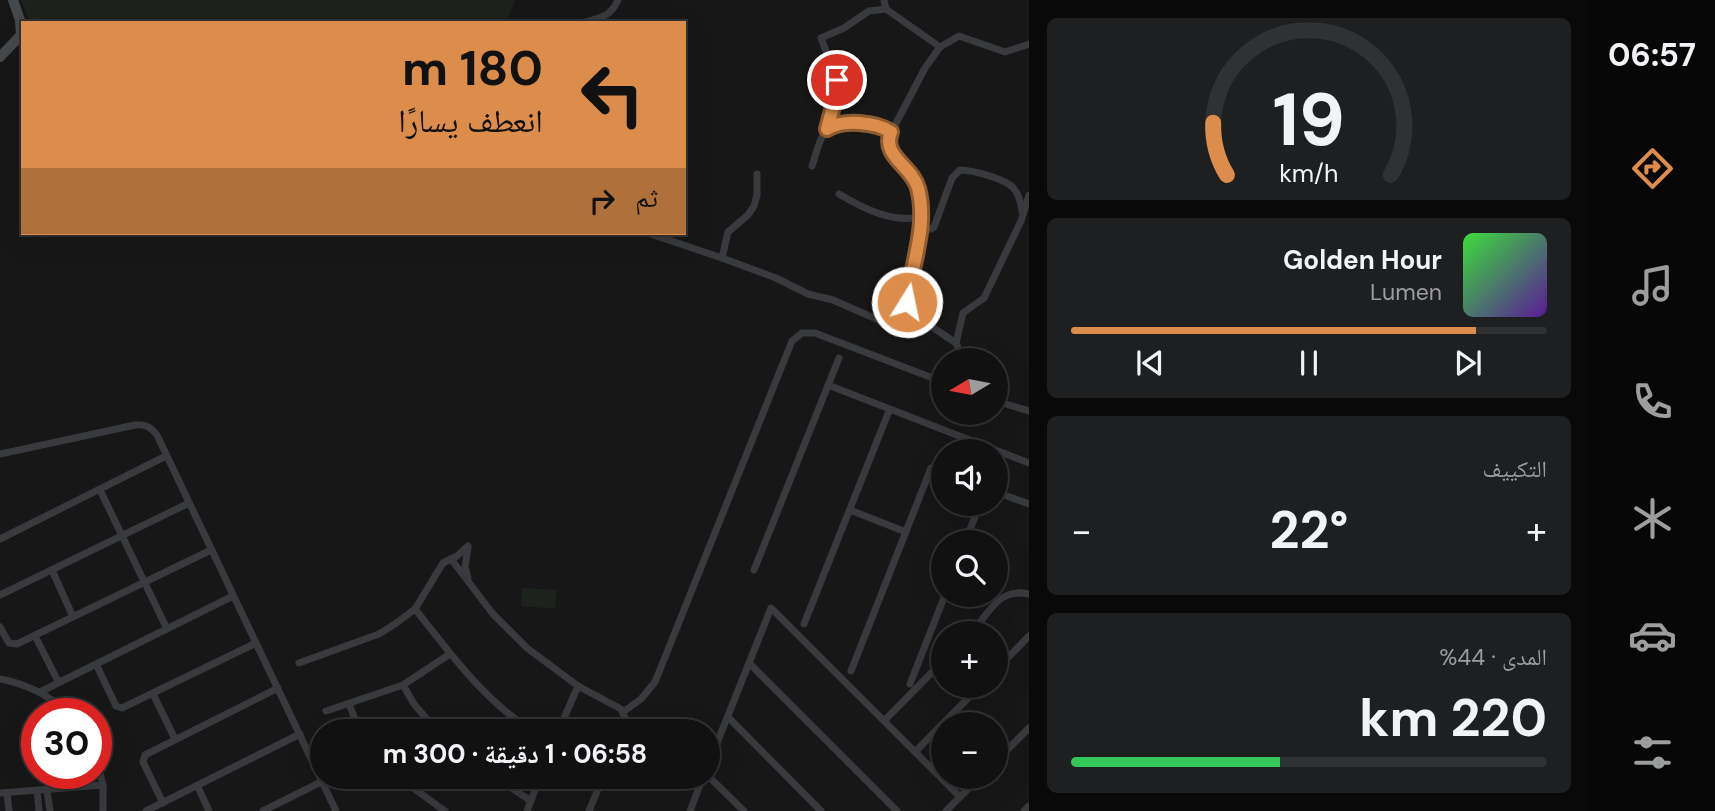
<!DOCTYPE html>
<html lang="ar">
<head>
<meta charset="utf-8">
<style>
  body { margin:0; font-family:"DM Sans","Noto Naskh Arabic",sans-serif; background:#1e1f20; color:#f1f3f6; direction:rtl; height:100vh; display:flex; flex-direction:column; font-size:26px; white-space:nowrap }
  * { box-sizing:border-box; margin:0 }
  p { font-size:23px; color:#9c9d9f }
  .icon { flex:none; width:38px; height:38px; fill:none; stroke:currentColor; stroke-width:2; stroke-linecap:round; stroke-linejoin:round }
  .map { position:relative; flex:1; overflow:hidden; direction:ltr }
  .sheet { display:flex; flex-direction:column; gap:18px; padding:18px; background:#09090a; width:560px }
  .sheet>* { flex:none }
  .guide { position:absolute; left:21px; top:21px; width:665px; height:214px; border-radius:0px; box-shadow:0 7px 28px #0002,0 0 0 2px #303132; direction:rtl; background:#dc8d4b; color:#111; overflow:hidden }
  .needle { width:46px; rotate:260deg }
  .tools { position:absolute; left:931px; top:348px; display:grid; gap:14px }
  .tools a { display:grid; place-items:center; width:77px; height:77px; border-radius:50%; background:#111112; box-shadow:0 7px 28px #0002,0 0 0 2px #303132; font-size:35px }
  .speed { position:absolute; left:21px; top:698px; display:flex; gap:14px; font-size:35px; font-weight:700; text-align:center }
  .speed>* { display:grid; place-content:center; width:91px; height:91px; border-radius:50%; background:#111112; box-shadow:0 7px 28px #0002,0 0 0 2px #303132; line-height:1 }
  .speed .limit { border:10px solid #d22; background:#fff; color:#111 }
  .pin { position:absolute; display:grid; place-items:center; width:60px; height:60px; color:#fff; margin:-30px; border:4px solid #fff; border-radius:50%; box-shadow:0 2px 7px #0007 }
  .me { position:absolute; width:77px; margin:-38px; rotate:10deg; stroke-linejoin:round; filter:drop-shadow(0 0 5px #0008) }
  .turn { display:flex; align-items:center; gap:24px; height:147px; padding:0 28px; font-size:32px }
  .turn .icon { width:91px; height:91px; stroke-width:2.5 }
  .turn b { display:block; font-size:49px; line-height:60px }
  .then { display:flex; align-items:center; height:66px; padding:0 28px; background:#0003; gap:14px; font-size:26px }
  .big { font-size:52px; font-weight:700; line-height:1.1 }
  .sheet .widget { flex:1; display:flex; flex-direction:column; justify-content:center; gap:10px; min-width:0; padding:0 24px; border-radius:10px; background:#1e1f20 }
  .sheet .dial { align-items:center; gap:0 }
  .dial svg { height:182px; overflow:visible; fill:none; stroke:#303132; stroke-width:7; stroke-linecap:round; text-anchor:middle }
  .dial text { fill:#f1f3f6; stroke:none }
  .song { display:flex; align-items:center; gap:21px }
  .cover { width:84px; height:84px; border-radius:10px; background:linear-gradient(135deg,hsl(120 70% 55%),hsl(270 70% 35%)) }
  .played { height:7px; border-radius:4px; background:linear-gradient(90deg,#dc8d4b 85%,#303132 85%) }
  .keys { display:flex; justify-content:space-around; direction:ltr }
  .heat { display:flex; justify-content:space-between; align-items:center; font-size:38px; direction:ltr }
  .charge { height:10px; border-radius:5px; background:linear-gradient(90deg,#34c759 44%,#303132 0) }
  .trip { position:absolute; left:310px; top:719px; width:410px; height:70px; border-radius:35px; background:#111112; box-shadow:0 7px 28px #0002,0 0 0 2px #303132; font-weight:700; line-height:70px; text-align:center; direction:rtl }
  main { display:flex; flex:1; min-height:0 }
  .dock { display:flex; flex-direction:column; width:126px; justify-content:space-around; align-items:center; background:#070707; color:#9c9d9f }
  .dock .icon { width:49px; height:49px }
  .dock .active { color:#dc8d4b }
  .dock b { font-size:32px; color:#f1f3f6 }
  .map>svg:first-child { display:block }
</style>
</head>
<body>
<main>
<nav class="dock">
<b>06:57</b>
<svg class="icon active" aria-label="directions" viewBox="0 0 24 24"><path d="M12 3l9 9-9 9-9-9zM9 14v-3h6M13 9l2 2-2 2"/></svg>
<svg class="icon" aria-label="music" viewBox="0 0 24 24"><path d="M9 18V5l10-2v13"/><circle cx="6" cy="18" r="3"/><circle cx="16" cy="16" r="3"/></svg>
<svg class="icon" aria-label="phone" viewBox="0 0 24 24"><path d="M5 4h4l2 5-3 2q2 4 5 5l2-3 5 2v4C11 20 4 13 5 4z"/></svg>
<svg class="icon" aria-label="climate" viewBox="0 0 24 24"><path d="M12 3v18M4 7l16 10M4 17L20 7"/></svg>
<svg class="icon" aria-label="car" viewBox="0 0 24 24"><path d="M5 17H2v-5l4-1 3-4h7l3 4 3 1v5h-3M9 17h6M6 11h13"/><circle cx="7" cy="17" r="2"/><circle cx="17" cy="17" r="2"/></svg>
<svg class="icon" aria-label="filters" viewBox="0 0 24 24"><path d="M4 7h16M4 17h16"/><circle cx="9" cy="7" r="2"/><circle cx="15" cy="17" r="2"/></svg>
</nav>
<section class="sheet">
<div class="widget dial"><svg viewBox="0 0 100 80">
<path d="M14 69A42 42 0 1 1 86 69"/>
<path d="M14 69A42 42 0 0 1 8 46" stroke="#dc8d4b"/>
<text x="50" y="56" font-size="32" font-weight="700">19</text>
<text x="50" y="72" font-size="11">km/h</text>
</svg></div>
<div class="widget">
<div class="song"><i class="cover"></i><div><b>Golden Hour</b><p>Lumen</p></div></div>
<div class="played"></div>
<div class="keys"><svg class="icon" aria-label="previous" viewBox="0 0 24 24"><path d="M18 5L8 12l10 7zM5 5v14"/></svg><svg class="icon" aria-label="pause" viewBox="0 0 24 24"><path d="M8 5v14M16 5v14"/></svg><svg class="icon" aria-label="next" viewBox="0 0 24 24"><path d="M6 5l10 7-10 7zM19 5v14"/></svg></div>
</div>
<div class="widget"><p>التكييف</p>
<div class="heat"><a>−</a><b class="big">22°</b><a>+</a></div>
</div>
<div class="widget"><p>المدى · 44%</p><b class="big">220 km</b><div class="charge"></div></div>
</section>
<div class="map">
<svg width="1029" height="811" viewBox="0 0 1029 811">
  <rect width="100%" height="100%" fill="#171718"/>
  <g fill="#1d221d">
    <path d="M21 0H515L506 23H30Z"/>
    <path d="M522 588 557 590 555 609 521 606Z"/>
  </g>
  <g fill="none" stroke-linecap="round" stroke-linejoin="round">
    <path stroke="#343638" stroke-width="7" stroke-dasharray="7 3.5" stroke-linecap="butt" d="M959 350 963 360"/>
    <g stroke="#383a3d" stroke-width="7">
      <path d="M886 9 940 47"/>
      <path d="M581 23C599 18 610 18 618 0"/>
      <path d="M827 129 835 99 837 80 821 38 844 28 869 11 886 9 884 0"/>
      <path d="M812 166C818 150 821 122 842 122 848 122 853 124 859 125 872 125 880 125 891 132"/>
      <path d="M839 194C864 209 892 223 921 217"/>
      <path d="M922 230 931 229 934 227 952 178 960 170C968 170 975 172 983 174 1006 181 1019 184 1022 211"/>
      <path d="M648 233 722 258 776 278 808 294 833 300 890 325 917 321 926 323 956 343"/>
      <path d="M722 258 728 232 748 215 754 206 757 195V174"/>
      <path d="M904 322 910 282 922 230 921 206 917 184 889 145 893 129 925 68 940 47 959 36 1005 52 1029 44"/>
      <path d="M959 350 956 343 963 313 984 298 1021 221 1029 195"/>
      <path d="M828 385 1029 463"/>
      <path d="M996 401 1029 411"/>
      <path d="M0 454 135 425C145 424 151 427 157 435L336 811"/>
      <path d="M100 490 167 629"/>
      <path d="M996 492 1029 504"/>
      <path d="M850 510 906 532"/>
      <path d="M0 539 166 456"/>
      <path d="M965 542 980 504"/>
      <path d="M451 559 493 614 527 648 578 686 621 709 625 718 621 732"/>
      <path d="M52 570 73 617"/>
      <path d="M754 570 839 358"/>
      <path d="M468 578 465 567 468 548"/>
      <path d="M0 595 189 503"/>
      <path d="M415 609C451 654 484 701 534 732"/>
      <path d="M804 624 889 411"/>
      <path d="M0 627 9 643 17 644 211 550"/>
      <path d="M970 634C990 613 998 587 1029 594"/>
      <path d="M35 636 58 681"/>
      <path d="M299 663 379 634 395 624 415 609 443 563 457 556 468 546"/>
      <path d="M749 663 897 811"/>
      <path d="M96 664 116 706 122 708 256 643"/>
      <path d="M996 670 1029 636"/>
      <path d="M851 671 931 468 943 472"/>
      <path d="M0 679C27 684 49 695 70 714"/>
      <path d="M910 684 945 595"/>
      <path d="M403 685 414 704 438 732"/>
      <path d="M40 692 233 596"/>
      <path d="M153 694 175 739"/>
      <path d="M349 704 360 732"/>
      <path d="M326 711 403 685 450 654"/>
      <path d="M623 712 641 699 655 682 792 341 802 333H815L943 382"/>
      <path d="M728 717 821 811"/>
      <path d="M885 720 943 661"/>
      <path d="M558 732 578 686"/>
      <path d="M916 751 980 686"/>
      <path d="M96 758 103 785V811"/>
      <path d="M996 761 1029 728"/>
      <path d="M707 768 771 608 960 797"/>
      <path d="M707 775 744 811"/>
      <path d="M398 777 445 811"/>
      <path d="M495 777 531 801"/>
      <path d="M198 787 209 811"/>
      <path d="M37 790 39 811"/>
      <path d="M47 790 50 811"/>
      <path d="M0 793 103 785"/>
      <path d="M7 793 9 811"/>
      <path d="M163 803 143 762 145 755 278 688"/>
      <path d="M146 811 300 734"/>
      <path d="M263 811 323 781"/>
      <path d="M527 811 540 777"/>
      <path d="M589 811 603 777"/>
      <path d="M690 811 703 777"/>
      <path d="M946 811 980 777"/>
      <path d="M1024 811 1029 806"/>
    </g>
    <path stroke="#46494c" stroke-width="10" d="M0 57 21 35 20 20 13 0"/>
  </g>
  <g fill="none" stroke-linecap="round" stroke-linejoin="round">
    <defs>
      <path id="route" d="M837 80 835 99 827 129C843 119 876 122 891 132 881 156 912 166 918 188 928 226 912 263 907 302"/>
    </defs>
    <use href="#route" stroke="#8f5c31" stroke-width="18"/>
    <use href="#route" stroke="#dc8d4b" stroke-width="12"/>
  </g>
</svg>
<div class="tools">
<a><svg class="needle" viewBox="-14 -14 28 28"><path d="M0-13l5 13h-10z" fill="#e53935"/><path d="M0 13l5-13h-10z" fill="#9c9d9f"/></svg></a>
<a><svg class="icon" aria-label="sound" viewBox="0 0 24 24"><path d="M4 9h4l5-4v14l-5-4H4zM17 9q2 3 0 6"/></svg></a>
<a><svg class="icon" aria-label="search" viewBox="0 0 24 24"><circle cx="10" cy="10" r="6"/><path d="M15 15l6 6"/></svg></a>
<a>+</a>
<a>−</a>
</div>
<div class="speed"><div class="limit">30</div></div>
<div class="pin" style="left:837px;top:80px;background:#d93025"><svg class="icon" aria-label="arrive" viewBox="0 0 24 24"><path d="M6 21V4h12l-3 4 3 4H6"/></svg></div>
<svg class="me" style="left:907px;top:302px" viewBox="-20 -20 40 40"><circle r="17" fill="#dc8d4b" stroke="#fff" stroke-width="3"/><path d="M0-11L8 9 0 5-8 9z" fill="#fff"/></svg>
<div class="trip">06:58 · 1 دقيقة · 300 m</div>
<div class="guide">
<div class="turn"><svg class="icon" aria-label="left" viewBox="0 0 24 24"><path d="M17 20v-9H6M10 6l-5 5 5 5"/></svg><div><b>180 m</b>انعطف يسارًا</div></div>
<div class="then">ثم<svg class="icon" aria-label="right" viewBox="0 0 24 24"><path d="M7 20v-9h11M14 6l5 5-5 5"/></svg></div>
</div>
</div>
</main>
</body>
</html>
